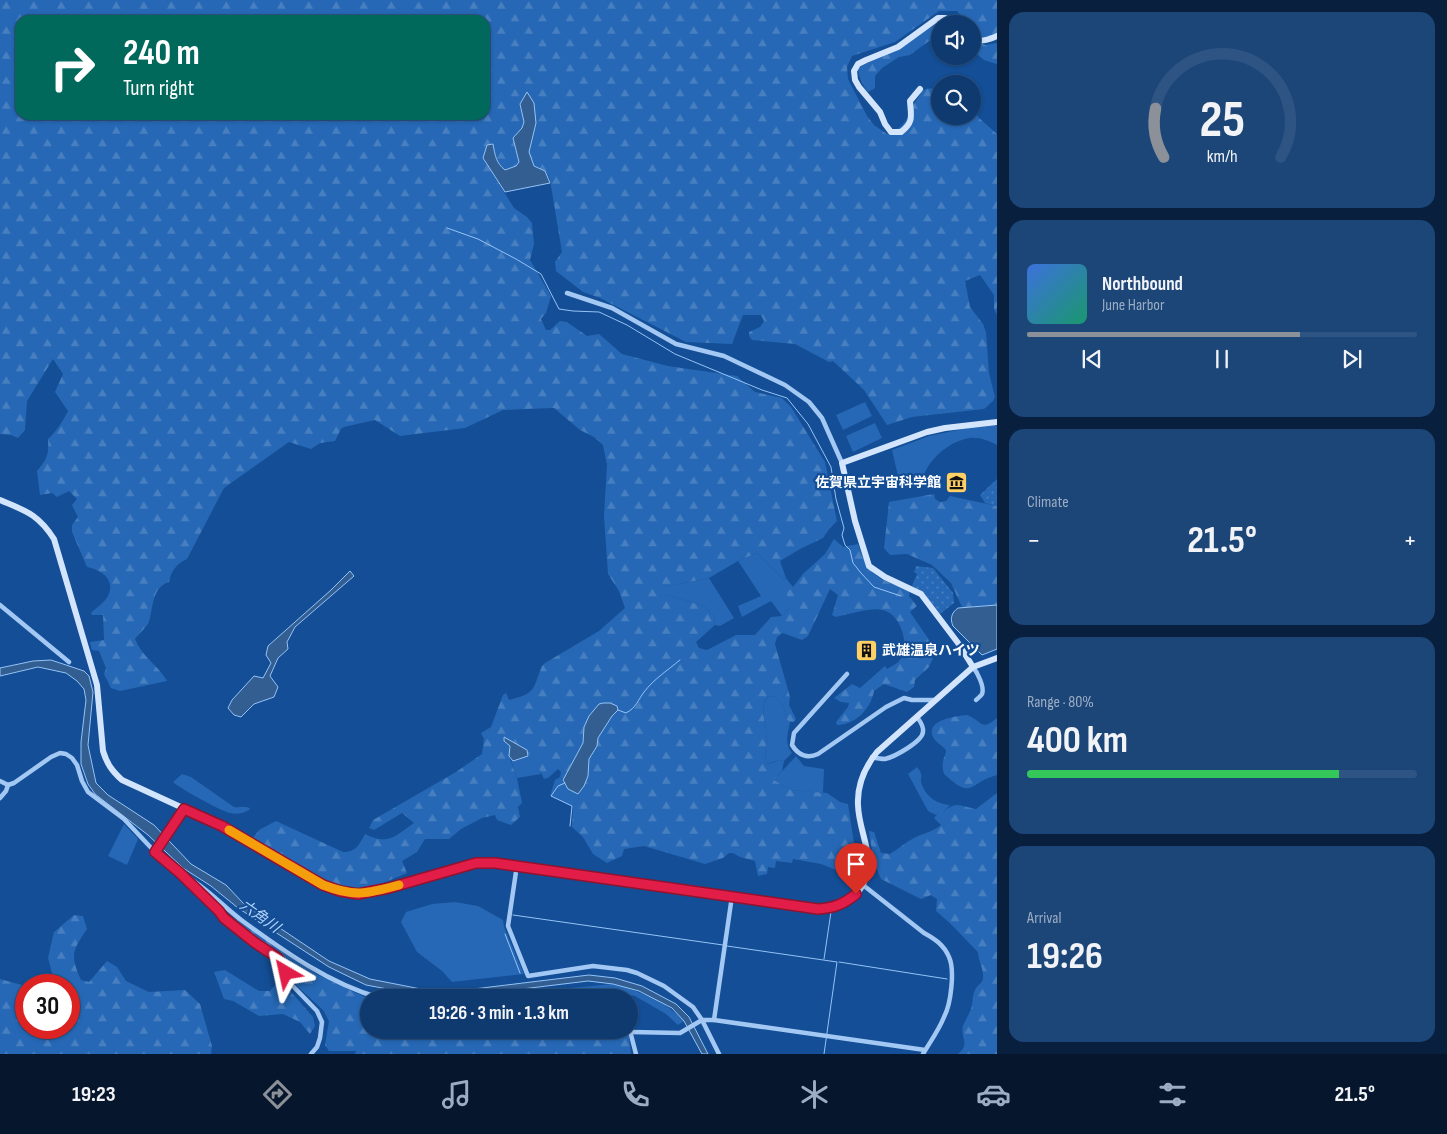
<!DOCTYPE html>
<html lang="en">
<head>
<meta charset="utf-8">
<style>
  body { margin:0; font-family:"Sofia Sans Condensed","Noto Sans JP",sans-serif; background:#1c4578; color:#f1f3f6; height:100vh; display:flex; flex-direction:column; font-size:19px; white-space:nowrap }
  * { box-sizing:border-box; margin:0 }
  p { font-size:16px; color:#9badc3 }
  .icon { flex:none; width:28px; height:28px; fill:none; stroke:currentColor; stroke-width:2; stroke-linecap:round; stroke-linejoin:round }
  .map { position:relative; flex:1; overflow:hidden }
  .side { display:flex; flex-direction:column; gap:12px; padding:12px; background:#08203e; width:450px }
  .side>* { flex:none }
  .guide { position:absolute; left:15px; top:15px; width:475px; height:105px; border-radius:15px; box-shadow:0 1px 4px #0004,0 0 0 1px #2e5483; background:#00695c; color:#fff; overflow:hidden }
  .tools { position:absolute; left:931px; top:15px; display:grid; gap:10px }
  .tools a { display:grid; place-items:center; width:50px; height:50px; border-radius:50%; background:#0e3a70; box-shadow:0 1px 4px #0004,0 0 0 1px #2e5483; font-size:25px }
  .speed { position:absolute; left:15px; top:974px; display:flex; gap:10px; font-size:25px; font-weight:700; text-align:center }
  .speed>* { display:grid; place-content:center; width:65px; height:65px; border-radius:50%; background:#0e3a70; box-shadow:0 1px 4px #0004,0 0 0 1px #2e5483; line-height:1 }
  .speed .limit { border:8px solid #d22; background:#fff; color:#111 }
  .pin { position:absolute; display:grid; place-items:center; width:42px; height:42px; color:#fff; margin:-51px -21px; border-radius:50% 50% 50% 0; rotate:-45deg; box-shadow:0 0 5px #0007 }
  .pin .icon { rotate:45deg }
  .me { position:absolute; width:55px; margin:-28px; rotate:324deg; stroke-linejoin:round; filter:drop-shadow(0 0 4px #0008) }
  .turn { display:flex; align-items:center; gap:18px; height:105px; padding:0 25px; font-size:22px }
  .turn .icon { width:65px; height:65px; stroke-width:2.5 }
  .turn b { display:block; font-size:35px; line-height:42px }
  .big { font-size:38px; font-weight:700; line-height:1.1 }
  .side .widget { flex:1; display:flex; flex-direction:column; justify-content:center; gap:8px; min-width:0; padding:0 18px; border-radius:15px; background:#1c4578 }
  .side .dial { align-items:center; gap:0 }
  .dial svg { height:130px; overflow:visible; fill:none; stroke:#2e5483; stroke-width:7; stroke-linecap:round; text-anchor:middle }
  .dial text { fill:#f1f3f6; stroke:none }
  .song { display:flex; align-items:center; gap:15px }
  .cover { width:60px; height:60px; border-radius:8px; background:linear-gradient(135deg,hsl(220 70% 55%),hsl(160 70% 35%)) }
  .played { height:5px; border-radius:2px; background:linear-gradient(90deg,#8c9099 70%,#2e5483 70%) }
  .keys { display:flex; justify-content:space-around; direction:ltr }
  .heat { display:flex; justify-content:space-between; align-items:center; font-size:28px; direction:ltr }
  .charge { height:8px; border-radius:4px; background:linear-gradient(90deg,#34c759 80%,#2e5483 0) }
  .trip { position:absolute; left:360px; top:989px; width:278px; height:50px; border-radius:25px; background:#0e3a70; box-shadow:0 1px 4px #0004,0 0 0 1px #2e5483; font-weight:700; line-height:50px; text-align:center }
  .tabs { display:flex; height:80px; justify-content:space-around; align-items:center; background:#06172d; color:#9badc3 }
  .tabs .icon { width:35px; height:35px }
  .tabs .active { color:#8c9099 }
  .tabs b { font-size:22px; color:#f1f3f6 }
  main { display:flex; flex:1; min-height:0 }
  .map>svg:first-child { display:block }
</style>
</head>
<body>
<main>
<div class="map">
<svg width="997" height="1054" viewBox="0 0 997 1054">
  <defs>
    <pattern id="forest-firs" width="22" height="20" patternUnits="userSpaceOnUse" patternTransform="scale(1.25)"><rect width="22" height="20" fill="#2668b5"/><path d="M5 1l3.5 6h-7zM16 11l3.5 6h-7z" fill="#477fc0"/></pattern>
    <pattern id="park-dots" width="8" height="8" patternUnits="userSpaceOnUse" patternTransform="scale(1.25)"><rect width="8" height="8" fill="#2668b5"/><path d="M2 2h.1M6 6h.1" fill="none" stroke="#477fc0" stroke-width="1.8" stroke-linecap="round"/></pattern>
  </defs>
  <rect width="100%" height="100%" fill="#134e96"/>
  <g fill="#2668b5">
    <path d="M865 402 872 416 843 430 836 415Z"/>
    <path d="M875 423 882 438 853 452 846 436Z"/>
    <path d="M992 423 997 426V445C989 441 979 437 970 438 951 440 921 463 923 485L901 489 892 450 929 436Z"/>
    <path d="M757 553 784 580 786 578 793 587 790 608 782 616 771 601 742 617 738 606 761 596 738 561Z"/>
    <path d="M709 578 734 618 720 626 715 625 714 616 704 606 664 594V587Z"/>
    <path d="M768 696 775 697 783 705 787 720 790 722C788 734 784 743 792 753L784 761C777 759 772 764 765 763 765 753 767 741 766 731 765 719 759 707 768 696Z"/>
    <path d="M532 753 537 763 541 774 517 778 511 760 513 761Z"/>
    <path d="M796 756 804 766 824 769 823 793 791 790 774 780Z"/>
    <path d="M917 767C925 777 919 776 922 785 927 798 938 804 950 805L943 812H939L936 815 928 811 908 774Z"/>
    <path d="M182 774 191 777 234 807C240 808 245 806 250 808L249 810C244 813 236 815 230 813 221 811 179 788 173 782Z"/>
    <path d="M560 777 568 789 578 794 579 799 573 807 550 796 555 780Z"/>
    <path d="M124 824 138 839 127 865 108 856Z"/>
    <path d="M455 902 478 906 503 920 504 927 524 974 452 982 442 971 417 952 401 922 406 912 432 904Z"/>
    <path d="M613 984C641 992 664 1000 684 1021L678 1025 666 1014 635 996 612 991 559 997 521 998 529 996 537 991Z"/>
  </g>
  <g fill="url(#forest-firs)" fill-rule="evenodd">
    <path d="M0 0H997V34L984 38 977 34 973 29 972 24H968L957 11H939L895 42 852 56 847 67 848 79 867 116 874 125 887 134C908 126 906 117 917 99 919 97 921 91 924 90 928 87 936 89 940 90V116H972L973 108 979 118 997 134V315L994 309V295L980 275 965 281 970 307 983 324 986 332 989 373 995 397 993 401 984 409 912 417 887 425 864 390 833 361 829 362 795 344 752 340 749 336V332L760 327 764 321 761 315H743L732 344 686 342 600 298 583 292 556 271 555 262 562 252 550 180 545 171 534 166 529 152 536 123 527 92 520 104 524 122 522 128 513 138 519 162 516 166 505 170C496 163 495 155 493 144L483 158 514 208 527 217 532 223 534 244 530 260 551 296 546 313 541 319 546 330H550L560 321 567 322 587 336 599 334 622 354 668 366 737 376 755 392 782 398 791 407 825 462 837 521 830 528 823 538 800 549 780 561 786 578 784 580 757 553 738 561 709 578 664 587V594L704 606 714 616 715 625 696 642 699 648 707 650 736 635H755L771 617 782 616 790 608 786 591 793 587 803 574 825 554 834 539 843 547 858 544C869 578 879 578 910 591L909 596 917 606 910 612 936 650 928 651 933 658 929 667 915 680 914 687 907 692 884 684 874 691C871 708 856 725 837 725L836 722 848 707 849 703 841 702 834 698 852 684 860 688 885 666 887 669C892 666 899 663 902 657 909 642 900 613 882 610 871 607 847 615 836 617L832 615 838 595 830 589 808 636 802 640 783 633 777 637 775 644 790 697 789 705 796 719 794 722H790L787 720 783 705 775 697 768 696C759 706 765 719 766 731 767 741 765 752 765 763 772 765 777 759 784 761L782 771 774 780 791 790 827 793 840 802 848 804 857 864 856 872 852 876 821 864 793 859 792 863 776 861 775 868 768 867 767 874 758 876 755 861 740 857 733 853H729L723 858 705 864 644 846 624 849 622 856 607 863 593 854 583 837 572 827 573 807 579 799 578 794 584 786 588 776 589 759 597 746 598 738 612 716 618 710 617 706 610 703H603L584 727 583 743 563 780 560 777 561 772 558 769 548 778 544 779 532 754H528L527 750 503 737 504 741 510 746 509 756 517 778 522 803 518 807 520 817 511 825 497 820 495 815 482 818 461 829 449 839H425L417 852 402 861 407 873C390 880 374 888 356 889 330 891 275 853 252 839L259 830 276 821 343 852C356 852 359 845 365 834 389 846 395 836 414 823L402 813 374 830 369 828 373 820 456 772 482 754 484 739 481 733 491 727 503 695 506 693 509 700C536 693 532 691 542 666L545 663 599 631 625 608 619 591 608 574 604 516 607 465 603 445 594 437 580 430 554 408 503 410 465 428 400 436 375 420 344 427 341 429 335 441 320 443 311 449 289 442 224 488 187 559C177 563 171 571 169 582 150 588 154 611 148 624 146 627 138 635 135 639 142 657 158 665 167 681L120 691 111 688 104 674 106 668 99 651 92 650 90 642 104 640 103 615H92L91 613C96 608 105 602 108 596 116 579 101 570 87 567L72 532V525L78 517 72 505 77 499 69 491 57 497 52 493 40 495 37 471C47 459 49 455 48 439 56 432 63 421 68 411L55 392 63 374 53 359 27 401 25 430 18 438 11 435 0 434ZM20 20H485V115H20Z"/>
    <path d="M941 22 952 24H940V35L929 41 910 55 899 57 882 68 875 76V88L868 92C863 87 858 74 858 68Z"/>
    <path d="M972 39 985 45 997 43V64L984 60 973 51Z"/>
    <path d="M934 494 935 499 940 502 946 501 950 496 997 506V605L969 608 962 607 951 583 932 565 907 554 890 555 884 548 889 502Z"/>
    <path d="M967 715C983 721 980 732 997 718V775C967 783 974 801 944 774 943 770 942 766 943 762 943 759 946 754 946 751 945 747 938 744 935 740 921 721 955 716 967 715Z"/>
    <path d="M997 793V1054H958C971 1043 960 1039 963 1026 965 1020 969 1015 971 1009 973 1003 972 996 975 990 977 985 983 983 983 978 984 969 978 961 978 952 964 938 951 923 936 911L937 899 931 895 921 899 881 879 873 859 869 831 874 832 881 853 890 854C898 849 906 842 914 838 924 833 933 832 941 825L934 818 939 812H943C955 801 961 806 976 809Z"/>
    <path d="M74 915 83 916 87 929C72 951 70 955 81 980L89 982 107 961 117 967 126 981 149 992 185 990 200 1004 212 1046 211 1054H0V979L22 985 26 989V1028H69V985H53L54 980 48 958 54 932Z"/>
    <path d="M233 917 318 975 369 999V1030H628L631 1054H355L356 1051H329L325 1045 329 1021 323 1010 296 985 282 958 235 922Z"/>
    <path d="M225 970 259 991H270L276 984H284L313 1017 315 1026 310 1034 300 1022 283 1014 259 1016 233 1001 224 999 214 972Z"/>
  </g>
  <g fill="url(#park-dots)">
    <path d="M997 479V506L985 503 980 495Z"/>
    <path d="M916 566 933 568 953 593 954 603 940 614 925 594 912 586 917 574 914 572Z"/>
  </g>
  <g fill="#335e92" stroke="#95c3f6">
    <path d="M527 92 534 103 536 123 529 152 534 166 545 171 550 183 505 192 483 158 487 145 493 144C495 155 496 163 505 170L516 166 519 162 513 138 522 128 524 122 520 104Z"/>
    <path d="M350 571 354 576 295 627 287 642 288 649 278 658 270 676 278 687 274 697 254 704 241 717 234 715 228 708 232 700 254 676 263 678 271 663 266 655 268 646 331 590Z"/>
    <path d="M997 605V649L982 655 953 626C950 619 951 613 958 608Z"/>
    <path d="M51 660 84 671 89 676 93 692 88 745 96 783 108 795 154 825 191 864 226 885 244 904 329 961 370 979 426 990 457 991 589 975 615 978 642 986 676 1004 689 1017 708 1054H702L684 1021 672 1008 639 991 613 984 588 981 456 997 425 996 366 985 329 967 238 908 211 886 183 868 148 835 95 794 88 784 81 764V742L86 700 84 689 77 681 66 673 38 667 0 676V668L33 661Z"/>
    <path d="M603 703H610L617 706 618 710 612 716 598 738 597 746 589 759 588 776 584 786 578 794 568 789 563 780 583 743 584 727 589 716 599 704Z"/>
    <path d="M504 737 527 750 528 756 513 761 509 756 510 746 504 741Z"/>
  </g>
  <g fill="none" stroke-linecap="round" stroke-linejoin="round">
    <g stroke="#95c3f6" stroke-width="1">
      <path d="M447 228 478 239 516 259 541 274 559 309 573 311 599 312 627 325 675 354 762 390 787 398 808 424 831 467 836 499 844 528 842 535 845 545 850 550 853 563 861 573 874 587 901 596"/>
      <path d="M618 710 626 713C636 708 638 700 644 692 654 679 668 670 680 660"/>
      <path d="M565 783 558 786 551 796 572 806 570 826"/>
      <path d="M513 915 723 945"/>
      <path d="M505 934 520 973"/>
      <path d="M727 946 837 962 824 1054"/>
      <path d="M824 959 831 912"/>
      <path d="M839 962 947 979"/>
    </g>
    <g stroke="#a3c8f3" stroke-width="4.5">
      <path d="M567 293 612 308 676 344 724 356 785 385 809 402 822 418 842 463"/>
      <path d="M0 605 69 662"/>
      <path d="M973 667C977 672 985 687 982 694 981 696 977 699 976 700"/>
      <path d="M847 674 794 733 792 745C798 755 807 759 818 754L886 707 904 698 912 700H936"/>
      <path d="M872 757C876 758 881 759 885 759 894 757 922 742 923 732 924 726 920 721 917 717"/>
      <path d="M0 781 8 785 14 783 51 757 60 753 66 754 72 758 77 765 82 781 88 792 124 819 155 852 180 873 219 911 224 918 255 942 278 958 282 963 289 982 317 1011 322 1022 320 1038 317 1047 311 1054"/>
      <path d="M0 798 6 791 8 785"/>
      <path d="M155 852 184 809"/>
      <path d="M517 865 508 926 528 976 593 966 627 970 637 973 664 986 693 1007 702 1020 719 1054"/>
      <path d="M184 875C209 889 222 906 244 922 285 952 330 984 380 998"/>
      <path d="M863 885 924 933C935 939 944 945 949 957 955 970 951 1004 944 1017 939 1030 930 1042 923 1054"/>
      <path d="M578 998 591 995 600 998"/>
      <path d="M714 1020 732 896"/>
      <path d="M629 1027 636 1054"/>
      <path d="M631 1032 680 1033 702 1020H714L925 1050"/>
    </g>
    <g stroke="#d2e5fc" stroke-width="6">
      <path d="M972 39C982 42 988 40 997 36"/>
      <path d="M920 89 910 101C911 116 914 122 901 132H891L885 124 880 112 859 87 855 80 854 71 858 64 866 60 898 47 938 18H945L957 24"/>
      <path d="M0 500C26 511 38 514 54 539L97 685 103 751C107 764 112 771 122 780L222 826 323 885 340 891 358 894 389 888 476 863H495L818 909C834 908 849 904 859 891 880 861 859 837 858 805 857 786 865 767 877 752L973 667 997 658"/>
      <path d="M973 667 958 643 921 594 885 577 869 566 855 521 842 463 927 432 945 428 997 422"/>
    </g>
  </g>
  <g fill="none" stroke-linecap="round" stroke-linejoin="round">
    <defs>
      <path id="route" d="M286 973 278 958 254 942 224 918 219 911 180 873 155 852 184 809 222 826 323 885 340 891 358 894 389 888 476 863H495L818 909C834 908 844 904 856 894"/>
    </defs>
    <use href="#route" stroke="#92132f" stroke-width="12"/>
    <use href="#route" stroke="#e11d48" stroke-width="9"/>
    <path stroke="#f59e0b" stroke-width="9" d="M229 830 323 885C354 897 367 894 399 885"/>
  </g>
  <defs>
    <symbol id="museum-square" viewBox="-11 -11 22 22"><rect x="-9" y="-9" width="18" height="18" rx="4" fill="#ffd165" stroke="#134e96"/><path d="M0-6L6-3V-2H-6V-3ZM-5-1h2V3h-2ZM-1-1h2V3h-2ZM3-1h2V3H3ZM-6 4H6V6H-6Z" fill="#111"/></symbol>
    <symbol id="building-square" viewBox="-11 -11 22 22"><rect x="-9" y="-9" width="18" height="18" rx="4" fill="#ffd165" stroke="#134e96"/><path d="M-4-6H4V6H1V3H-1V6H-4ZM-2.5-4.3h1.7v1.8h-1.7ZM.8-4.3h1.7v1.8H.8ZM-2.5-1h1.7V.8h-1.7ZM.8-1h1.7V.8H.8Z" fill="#111"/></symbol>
  </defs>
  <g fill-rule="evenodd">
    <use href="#museum-square" x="944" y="470" width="25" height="25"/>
    <use href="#building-square" x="854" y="638" width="25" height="25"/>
  </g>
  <g text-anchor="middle" stroke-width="4.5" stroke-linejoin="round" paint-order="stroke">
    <g font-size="14" font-weight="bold" fill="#fff" stroke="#134e96" text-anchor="end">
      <text x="941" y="487">佐賀県立宇宙科学館</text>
      <text x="882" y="655" text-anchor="start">武雄温泉ハイツ</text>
    </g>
    <g font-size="15" font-style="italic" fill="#afd2f9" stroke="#134e96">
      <text transform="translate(260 916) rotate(35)" y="5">六角川</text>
    </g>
  </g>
</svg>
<div class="tools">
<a><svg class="icon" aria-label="sound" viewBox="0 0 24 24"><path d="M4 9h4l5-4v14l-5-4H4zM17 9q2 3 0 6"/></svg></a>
<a><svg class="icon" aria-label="search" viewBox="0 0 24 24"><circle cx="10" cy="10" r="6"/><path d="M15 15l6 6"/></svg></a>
</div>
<div class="speed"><div class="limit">30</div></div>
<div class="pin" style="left:856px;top:894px;background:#d93025"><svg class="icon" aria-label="arrive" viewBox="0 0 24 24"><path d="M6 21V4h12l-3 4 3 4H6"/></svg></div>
<svg class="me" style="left:286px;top:973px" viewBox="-20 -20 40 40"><path d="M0-17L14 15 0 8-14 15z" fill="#e11d48" stroke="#fff" stroke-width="4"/></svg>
<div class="trip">19:26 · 3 min · 1.3 km</div>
<div class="guide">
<div class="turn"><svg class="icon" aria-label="right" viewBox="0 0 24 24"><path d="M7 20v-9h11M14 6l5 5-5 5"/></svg><div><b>240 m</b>Turn right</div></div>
</div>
</div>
<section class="side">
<div class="widget dial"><svg viewBox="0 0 100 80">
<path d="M14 69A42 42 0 1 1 86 69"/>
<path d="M14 69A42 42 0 0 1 9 39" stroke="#8c9099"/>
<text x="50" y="56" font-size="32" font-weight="700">25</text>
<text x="50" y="72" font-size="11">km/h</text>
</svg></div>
<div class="widget">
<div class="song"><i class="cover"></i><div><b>Northbound</b><p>June Harbor</p></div></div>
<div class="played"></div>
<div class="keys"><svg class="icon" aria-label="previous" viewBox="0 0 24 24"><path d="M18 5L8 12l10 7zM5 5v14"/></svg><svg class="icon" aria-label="pause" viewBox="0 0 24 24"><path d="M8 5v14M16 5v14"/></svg><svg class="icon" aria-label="next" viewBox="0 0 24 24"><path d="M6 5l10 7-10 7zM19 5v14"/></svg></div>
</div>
<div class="widget"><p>Climate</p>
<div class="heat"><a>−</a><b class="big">21.5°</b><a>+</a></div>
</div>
<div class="widget"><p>Range · 80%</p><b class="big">400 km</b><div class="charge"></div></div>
<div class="widget"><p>Arrival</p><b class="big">19:26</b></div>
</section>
</main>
<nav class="tabs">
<b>19:23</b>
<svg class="icon active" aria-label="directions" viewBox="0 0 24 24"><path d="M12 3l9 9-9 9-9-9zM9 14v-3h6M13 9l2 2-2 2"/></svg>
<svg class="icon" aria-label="music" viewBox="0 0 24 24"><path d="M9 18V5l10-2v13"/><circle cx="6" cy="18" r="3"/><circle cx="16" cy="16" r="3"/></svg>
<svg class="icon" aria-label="phone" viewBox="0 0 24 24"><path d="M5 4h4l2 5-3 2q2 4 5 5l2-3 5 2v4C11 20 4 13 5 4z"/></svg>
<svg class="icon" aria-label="climate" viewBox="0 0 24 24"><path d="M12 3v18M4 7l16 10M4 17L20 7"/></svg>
<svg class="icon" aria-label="car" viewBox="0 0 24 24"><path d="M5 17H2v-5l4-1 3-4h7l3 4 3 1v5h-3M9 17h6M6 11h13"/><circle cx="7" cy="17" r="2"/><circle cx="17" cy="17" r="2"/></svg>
<svg class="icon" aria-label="filters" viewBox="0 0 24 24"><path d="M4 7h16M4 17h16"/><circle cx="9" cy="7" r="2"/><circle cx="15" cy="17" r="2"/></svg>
<b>21.5°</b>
</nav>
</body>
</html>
